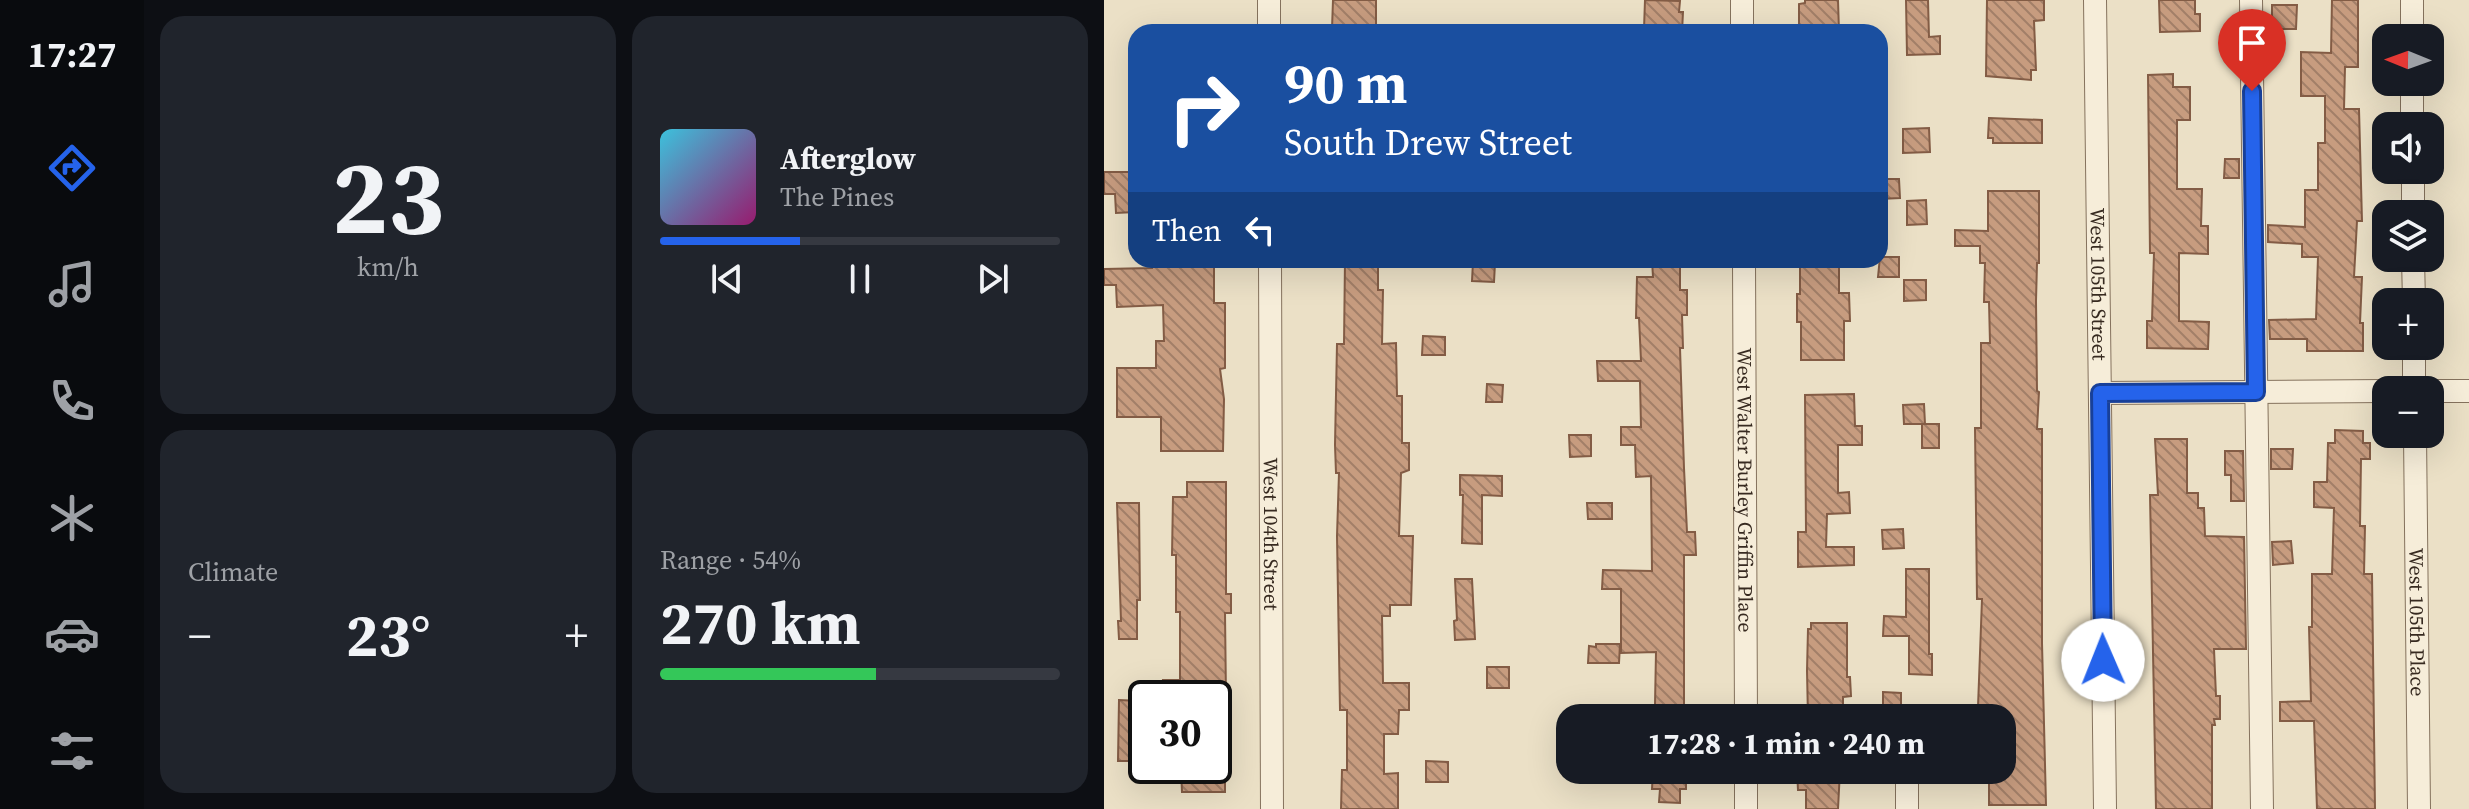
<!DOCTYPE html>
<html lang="en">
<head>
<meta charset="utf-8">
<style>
  body { margin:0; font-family:"Source Serif 4",serif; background:#20242c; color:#f1f3f6; height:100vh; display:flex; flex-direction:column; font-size:30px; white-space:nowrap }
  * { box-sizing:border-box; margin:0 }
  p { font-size:26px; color:#9ea1a6 }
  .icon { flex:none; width:44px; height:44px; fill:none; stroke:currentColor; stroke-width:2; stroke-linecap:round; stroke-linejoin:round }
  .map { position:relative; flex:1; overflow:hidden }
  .drawer { display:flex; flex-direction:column; gap:16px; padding:16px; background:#0d0f14; width:960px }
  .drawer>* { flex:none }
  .guide { position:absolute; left:24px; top:24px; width:760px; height:244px; border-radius:24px; box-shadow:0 8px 32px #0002; background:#1a4fa0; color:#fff; overflow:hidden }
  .needle { width:52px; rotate:271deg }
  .fabs { position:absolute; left:1268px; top:24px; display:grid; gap:16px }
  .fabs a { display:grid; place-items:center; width:72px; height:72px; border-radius:16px; background:#171b24; box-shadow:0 8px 32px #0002; font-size:40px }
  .speed { position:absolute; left:24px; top:680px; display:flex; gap:16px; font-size:40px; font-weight:700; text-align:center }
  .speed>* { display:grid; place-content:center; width:104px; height:104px; border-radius:50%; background:#171b24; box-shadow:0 8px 32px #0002; line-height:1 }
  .speed .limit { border:4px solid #111; border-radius:12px; background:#fff; color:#111 }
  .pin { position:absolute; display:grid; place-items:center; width:68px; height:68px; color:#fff; margin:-82px -34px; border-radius:50% 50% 50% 0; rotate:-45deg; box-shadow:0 0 8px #0007 }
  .pin .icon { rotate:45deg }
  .me { position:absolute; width:88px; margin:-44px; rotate:359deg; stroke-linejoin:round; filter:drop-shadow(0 0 6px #0008) }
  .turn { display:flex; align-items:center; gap:28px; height:168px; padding:0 24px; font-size:36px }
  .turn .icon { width:104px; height:104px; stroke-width:2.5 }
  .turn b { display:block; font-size:56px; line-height:68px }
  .then { display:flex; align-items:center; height:76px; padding:0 24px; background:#0003; gap:16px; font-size:30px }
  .big { font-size:60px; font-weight:700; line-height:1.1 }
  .drawer .widget { flex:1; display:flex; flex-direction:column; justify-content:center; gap:12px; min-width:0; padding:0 28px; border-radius:24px; background:#20242c }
  .drawer .dial { align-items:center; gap:0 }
  .dial b { font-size:104px; line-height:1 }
  .song { display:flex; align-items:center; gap:24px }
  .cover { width:96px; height:96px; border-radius:12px; background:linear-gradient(135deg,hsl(190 70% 55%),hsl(320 70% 35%)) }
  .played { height:8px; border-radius:4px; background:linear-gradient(90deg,#2563eb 35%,#363941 35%) }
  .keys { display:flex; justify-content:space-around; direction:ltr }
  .heat { display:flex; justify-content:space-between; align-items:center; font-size:44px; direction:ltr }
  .charge { height:12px; border-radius:6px; background:linear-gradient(90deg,#34c759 54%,#363941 0) }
  .drawer .tiles { flex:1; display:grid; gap:16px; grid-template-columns:repeat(2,1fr) }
  .trip { position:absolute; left:452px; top:704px; width:460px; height:80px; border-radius:24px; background:#171b24; box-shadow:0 8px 32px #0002; font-weight:700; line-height:80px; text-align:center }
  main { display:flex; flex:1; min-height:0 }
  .menu { display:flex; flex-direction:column; width:144px; justify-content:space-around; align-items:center; background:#090b0e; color:#9ea1a6 }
  .menu .icon { width:56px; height:56px }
  .menu .current { color:#2563eb }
  .menu b { font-size:36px; color:#f1f3f6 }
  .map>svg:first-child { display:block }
</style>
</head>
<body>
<main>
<nav class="menu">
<b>17:27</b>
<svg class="icon current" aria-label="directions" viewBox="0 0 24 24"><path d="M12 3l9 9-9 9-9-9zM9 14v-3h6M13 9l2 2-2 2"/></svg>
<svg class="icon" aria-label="music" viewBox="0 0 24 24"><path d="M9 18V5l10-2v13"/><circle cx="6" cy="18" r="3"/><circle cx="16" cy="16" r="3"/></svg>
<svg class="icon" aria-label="phone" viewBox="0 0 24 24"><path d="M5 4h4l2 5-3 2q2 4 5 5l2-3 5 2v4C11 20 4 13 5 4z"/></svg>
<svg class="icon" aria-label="climate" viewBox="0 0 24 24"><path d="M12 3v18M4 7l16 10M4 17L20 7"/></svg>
<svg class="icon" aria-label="car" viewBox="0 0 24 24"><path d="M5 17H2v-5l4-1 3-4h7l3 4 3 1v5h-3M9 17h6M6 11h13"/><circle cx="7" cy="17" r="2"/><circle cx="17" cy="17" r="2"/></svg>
<svg class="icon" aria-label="filters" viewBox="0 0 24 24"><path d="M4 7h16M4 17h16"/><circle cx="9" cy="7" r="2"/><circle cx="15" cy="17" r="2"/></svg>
</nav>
<section class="drawer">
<div class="tiles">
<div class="widget dial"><b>23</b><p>km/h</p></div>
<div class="widget">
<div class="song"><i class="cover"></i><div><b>Afterglow</b><p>The Pines</p></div></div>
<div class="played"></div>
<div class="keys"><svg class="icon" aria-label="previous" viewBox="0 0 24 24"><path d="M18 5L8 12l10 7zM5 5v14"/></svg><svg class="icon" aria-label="pause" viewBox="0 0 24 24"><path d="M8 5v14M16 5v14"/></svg><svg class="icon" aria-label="next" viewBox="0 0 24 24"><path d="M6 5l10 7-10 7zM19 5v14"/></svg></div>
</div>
<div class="widget"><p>Climate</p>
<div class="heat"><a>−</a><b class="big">23°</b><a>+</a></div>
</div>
<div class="widget"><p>Range · 54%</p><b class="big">270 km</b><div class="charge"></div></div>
</div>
</section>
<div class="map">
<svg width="1365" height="809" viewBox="0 0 1365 809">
  <defs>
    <pattern id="building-back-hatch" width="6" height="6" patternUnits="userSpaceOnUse" patternTransform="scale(2)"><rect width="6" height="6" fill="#c79c7f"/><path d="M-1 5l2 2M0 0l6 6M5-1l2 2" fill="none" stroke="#a27f68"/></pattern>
  </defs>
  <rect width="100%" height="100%" fill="#ebe0c6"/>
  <g fill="url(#building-back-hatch)" stroke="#835c45" stroke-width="2">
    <path d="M229 0H272V29H228Z"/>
    <path d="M541 0 576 1 575 12H579L578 32H546V29H540Z"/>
    <path d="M701 0H734L735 32H695V4L701 3Z"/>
    <path d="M802 0H824L825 37 836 36V54L803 55Z"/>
    <path d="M883 0H940V20L930 21 932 70H927V80L882 76Z"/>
    <path d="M1055 0H1091V14H1096V31L1056 32Z"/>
    <path d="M1228 0H1254V67H1241L1240 109H1255L1258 221H1253L1250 277H1258L1256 323H1259V351H1203V339H1166L1165 320 1212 319 1214 257H1198V244L1164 242V225L1201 227V190H1214V143H1221V96H1197V52L1227 53Z"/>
    <path d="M1168 5H1193L1192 29H1168Z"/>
    <rect x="1119" y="37" width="15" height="19"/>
    <path d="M1069 74V87H1086V120H1073V189H1098L1097 226H1104V254L1075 253V321L1105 322 1104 349 1043 348V321H1048L1050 253H1046L1044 75Z"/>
    <path d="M885 118 938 120V143H889V138H884Z"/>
    <path d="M825 128 826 152 799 153V129Z"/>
    <path d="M1121 159H1135V178H1120Z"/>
    <path d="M0 172H29L31 212 12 213 11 194H0Z"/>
    <path d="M776 179H795L796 198 776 199Z"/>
    <path d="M884 191H935V263H933L932 301 933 391 935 392 933 429H938V643L942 805H885V770H898V718H888V707H874L878 599H873L871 428H877V343H886L885 302H880L881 263H876V246H851V230L884 231Z"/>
    <path d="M822 200 823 224 803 225V201Z"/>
    <path d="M776 257H795V277H774Z"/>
    <path d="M55 260H110V303H121V368L116 369 120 399 119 451H57V417H13V368H52V341H60L59 305 13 307 12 285H0V269L48 268V261Z"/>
    <path d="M241 260H274V290H279L278 344 292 343 293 396H298V443H305V470L297 473 295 536H309L307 605H286V616H278L279 683H305V710H295L294 734H280V774L294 773V809H237L238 770H243V710H236L233 536 235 473H232L231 445 233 344H240Z"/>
    <path d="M548 260H576V290H583V315H578L579 348H576L580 468 583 532H591L592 555H580V706L551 705 552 652 517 653V589H498L499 570 548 571 547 476 532 477 531 445H517V427H537L536 381H494L493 361H537L535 318H532L533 277H549Z"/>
    <path d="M696 260H735V293H745L746 321H740V360H697V322H693V294H696Z"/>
    <path d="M369 262 391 263 390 282 368 281Z"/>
    <path d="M800 280H822V300L800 301Z"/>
    <path d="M319 336 341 337V355H318Z"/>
    <path d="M383 384 399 385 398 402H382Z"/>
    <path d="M750 394 751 426H758V445H734V493L745 492 746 513 723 514 722 547H750V565L694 567V532H702L701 395Z"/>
    <path d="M820 404 821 424H800L799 405Z"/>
    <rect x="818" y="424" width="17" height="24"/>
    <path d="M1231 430 1259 431V443H1266V459H1257L1256 526H1261L1260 574H1268L1271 809H1213L1210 721H1176V702L1207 701 1205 627H1208V574H1228L1230 508 1210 507V482H1223L1224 443H1231Z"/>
    <path d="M465 435H487V456L466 457Z"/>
    <path d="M1051 439H1083V493H1094V508H1100L1101 536 1140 537 1142 649H1110L1112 696H1116V719H1110L1111 725H1108V809H1052L1046 495H1054Z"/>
    <path d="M1167 449H1189L1188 469H1167Z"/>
    <path d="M1121 451H1139L1140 501H1127V475H1121Z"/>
    <path d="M356 475 398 476V496L378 495V544L358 543 359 495H356Z"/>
    <path d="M83 482H122V594H127V613H121L122 698H60L59 680H76V612H72V555H68L69 497H83Z"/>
    <path d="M13 503H35L36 600H33V639H15L14 621H17Z"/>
    <path d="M483 503H508V519H484Z"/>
    <path d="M799 529 800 548 779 549 778 530Z"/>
    <path d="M1187 541 1189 563 1169 565 1168 542Z"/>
    <path d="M802 569H825V654H828V675L805 674V636H779L780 616 802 617Z"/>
    <path d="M351 579H368L371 639 351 640 350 621 353 620Z"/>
    <path d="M707 623H743V677H746L747 696 739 697V718H704L703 671 704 629H707Z"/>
    <path d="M492 644H516L515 663H484L485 646 492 647Z"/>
    <rect x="383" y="667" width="22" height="21"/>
    <path d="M779 692 797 693V710H779Z"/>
    <path d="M15 700 35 701 34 761H14Z"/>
    <path d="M322 761 344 762V782H322Z"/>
    <path d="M83 766H121V792H78L77 768Z"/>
    <path d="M549 770H582V789H576V803L555 802 556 789H548Z"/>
    <path d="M693 770H736L734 809H702V790H694Z"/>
  </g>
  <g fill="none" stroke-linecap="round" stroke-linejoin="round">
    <defs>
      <g id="minor">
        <path d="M165 0V32"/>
        <path d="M638 0V32"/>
        <path id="s1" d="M991 0 1001 809"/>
        <path d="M1147 0 1158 809"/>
        <path d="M1308 0V38"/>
        <path d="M1308 82V126"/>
        <path d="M1309 170V214"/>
        <path d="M1309 258 1310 302"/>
        <path id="s2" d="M166 260 168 809"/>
        <path id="s3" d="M640 260 642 718"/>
        <path d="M1310 346V390"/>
        <path d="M1326 391H1365"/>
        <path d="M996 393 1282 391"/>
        <path id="s4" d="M1311 434 1315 809"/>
        <path d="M642 770V809"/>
        <path d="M803 770V809"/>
      </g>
    </defs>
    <use href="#minor" stroke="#85725d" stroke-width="24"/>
    <use href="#minor" stroke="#f6edd9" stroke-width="22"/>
  </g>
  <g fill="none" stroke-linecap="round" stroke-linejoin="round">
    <defs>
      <path id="route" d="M999 660 996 393 1152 392 1148 91"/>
    </defs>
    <use href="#route" stroke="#184099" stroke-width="20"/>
    <use href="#route" stroke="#2563eb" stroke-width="14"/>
  </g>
  <g text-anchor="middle" stroke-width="8" stroke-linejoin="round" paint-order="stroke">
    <g font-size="20" fill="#372a20" stroke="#f3ead5">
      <text dy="7" stroke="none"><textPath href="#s1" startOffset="284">West 105th Street</textPath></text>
      <text dy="7" stroke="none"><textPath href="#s3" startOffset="230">West Walter Burley Griffin Place</textPath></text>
      <text dy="7" stroke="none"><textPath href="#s2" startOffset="274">West 104th Street</textPath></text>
      <text dy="7" stroke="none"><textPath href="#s4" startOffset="188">West 105th Place</textPath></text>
    </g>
  </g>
</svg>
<div class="fabs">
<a><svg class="needle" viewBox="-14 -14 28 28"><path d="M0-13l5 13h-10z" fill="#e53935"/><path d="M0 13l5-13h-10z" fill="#9ea1a6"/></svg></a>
<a><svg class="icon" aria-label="sound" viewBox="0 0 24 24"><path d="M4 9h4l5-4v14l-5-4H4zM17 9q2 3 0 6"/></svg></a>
<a><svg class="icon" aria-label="layers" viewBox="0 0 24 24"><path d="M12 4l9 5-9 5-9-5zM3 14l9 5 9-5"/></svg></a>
<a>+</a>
<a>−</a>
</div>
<div class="speed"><div class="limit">30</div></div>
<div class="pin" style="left:1148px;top:91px;background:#d93025"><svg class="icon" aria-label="arrive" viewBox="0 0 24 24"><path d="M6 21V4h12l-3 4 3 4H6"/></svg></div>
<svg class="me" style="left:999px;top:660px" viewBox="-20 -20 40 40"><circle r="19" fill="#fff"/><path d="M0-13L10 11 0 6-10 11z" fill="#2563eb"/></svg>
<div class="trip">17:28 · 1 min · 240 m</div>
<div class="guide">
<div class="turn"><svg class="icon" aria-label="right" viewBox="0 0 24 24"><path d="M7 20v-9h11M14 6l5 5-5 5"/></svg><div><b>90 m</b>South Drew Street</div></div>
<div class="then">Then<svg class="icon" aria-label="left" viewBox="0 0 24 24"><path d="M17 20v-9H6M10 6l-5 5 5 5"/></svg></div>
</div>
</div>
</main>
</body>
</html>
